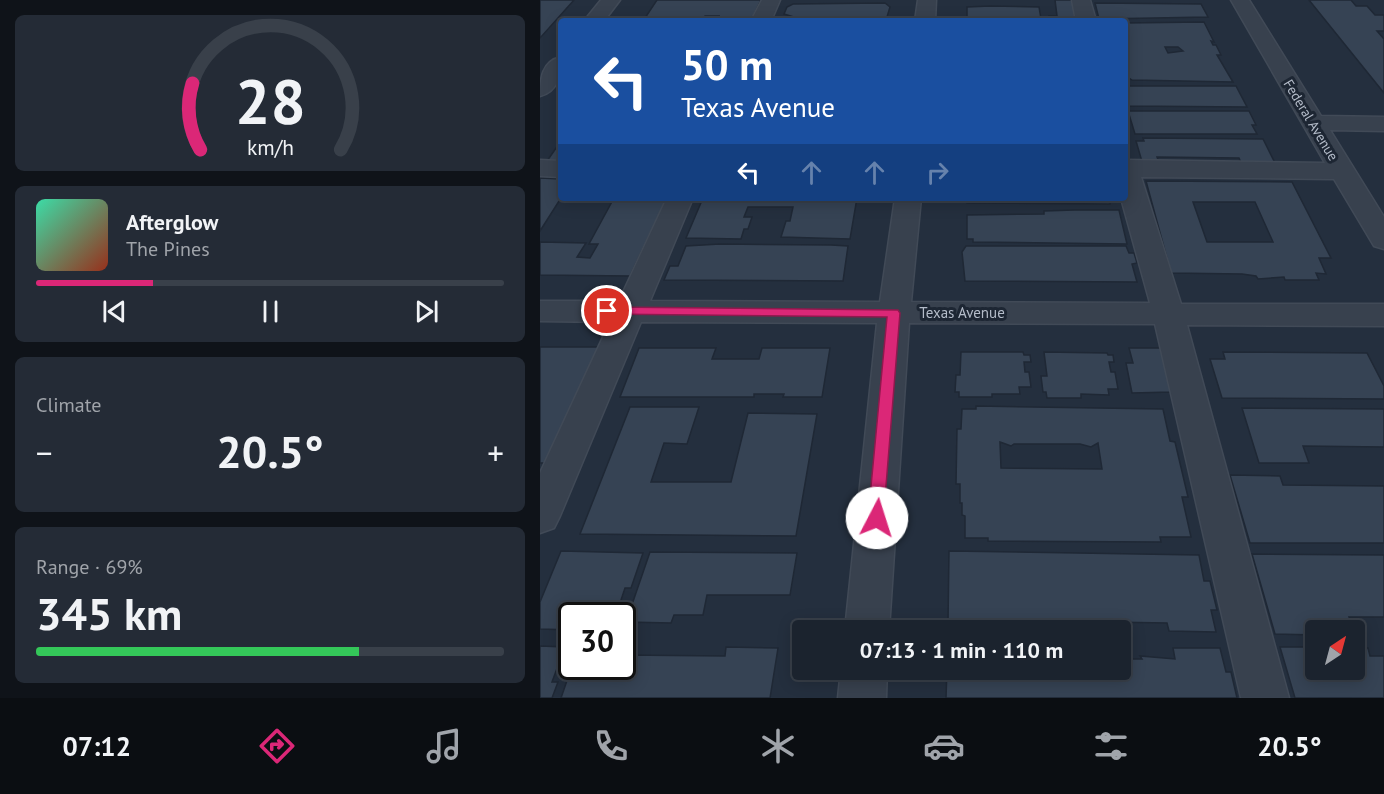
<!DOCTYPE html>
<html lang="en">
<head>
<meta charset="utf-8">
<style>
  body { margin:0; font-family:"PT Sans",sans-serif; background:#242b36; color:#f1f3f6; height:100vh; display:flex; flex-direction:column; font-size:22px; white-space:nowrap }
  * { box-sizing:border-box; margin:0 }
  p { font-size:20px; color:#a0a4aa }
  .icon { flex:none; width:33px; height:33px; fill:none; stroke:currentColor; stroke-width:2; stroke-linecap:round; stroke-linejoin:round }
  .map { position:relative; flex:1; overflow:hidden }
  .sheet { display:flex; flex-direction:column; gap:15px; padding:15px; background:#0f1319; width:540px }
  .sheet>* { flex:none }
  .hud { position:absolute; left:18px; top:18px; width:570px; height:183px; border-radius:6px; box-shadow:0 3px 15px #0003,0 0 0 2px #39404a; background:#1a4fa0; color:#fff; overflow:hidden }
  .needle { width:39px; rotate:36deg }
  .fabs { position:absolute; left:765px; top:620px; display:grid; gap:12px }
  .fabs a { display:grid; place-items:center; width:60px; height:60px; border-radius:6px; background:#1b232e; box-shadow:0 3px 15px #0003,0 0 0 2px #39404a; font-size:30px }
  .speed { position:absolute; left:18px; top:602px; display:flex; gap:12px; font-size:30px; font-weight:700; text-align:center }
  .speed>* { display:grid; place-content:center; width:78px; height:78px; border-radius:50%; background:#1b232e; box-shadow:0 3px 15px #0003,0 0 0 2px #39404a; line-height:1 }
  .speed .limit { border:3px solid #111; border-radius:9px; background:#fff; color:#111 }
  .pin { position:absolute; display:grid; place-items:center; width:51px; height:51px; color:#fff; margin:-26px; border:3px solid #fff; border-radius:50%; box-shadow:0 2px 6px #0007 }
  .me { position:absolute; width:66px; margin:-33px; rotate:5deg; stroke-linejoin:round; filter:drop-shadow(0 0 4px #0008) }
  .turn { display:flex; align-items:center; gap:21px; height:126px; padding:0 24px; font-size:27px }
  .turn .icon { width:78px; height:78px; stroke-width:2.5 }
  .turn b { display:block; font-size:42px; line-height:51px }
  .lanes { display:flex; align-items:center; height:57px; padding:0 24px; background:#0003; justify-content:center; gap:30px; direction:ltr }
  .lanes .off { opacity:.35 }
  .big { font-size:45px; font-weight:700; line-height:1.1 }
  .sheet .card { flex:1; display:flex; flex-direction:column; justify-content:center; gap:9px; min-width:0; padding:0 21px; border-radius:9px; background:#242b36 }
  .sheet .dial { align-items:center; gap:0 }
  .dial svg { height:156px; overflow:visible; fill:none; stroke:#39404a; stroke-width:7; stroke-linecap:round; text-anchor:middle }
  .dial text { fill:#f1f3f6; stroke:none }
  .song { display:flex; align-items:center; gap:18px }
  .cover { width:72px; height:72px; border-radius:9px; background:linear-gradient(135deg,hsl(160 70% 55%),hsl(10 70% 35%)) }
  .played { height:6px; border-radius:3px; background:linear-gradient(90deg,#db2777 25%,#39404a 25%) }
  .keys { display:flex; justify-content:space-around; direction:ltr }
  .heat { display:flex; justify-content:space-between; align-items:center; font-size:33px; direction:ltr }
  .charge { height:9px; border-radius:4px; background:linear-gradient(90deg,#34c759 69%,#39404a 0) }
  .trip { position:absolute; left:252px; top:620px; width:339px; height:60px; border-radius:6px; background:#1b232e; box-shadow:0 3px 15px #0003,0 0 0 2px #39404a; font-weight:700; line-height:60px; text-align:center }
  .dock { display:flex; height:96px; justify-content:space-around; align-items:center; background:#0b0e12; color:#a0a4aa }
  .dock .icon { width:42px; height:42px }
  .dock .active { color:#db2777 }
  .dock b { font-size:27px; color:#f1f3f6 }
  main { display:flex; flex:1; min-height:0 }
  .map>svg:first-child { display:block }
</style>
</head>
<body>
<main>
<section class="sheet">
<div class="card dial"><svg viewBox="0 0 100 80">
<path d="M14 69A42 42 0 1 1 86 69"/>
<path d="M14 69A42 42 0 0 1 10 35" stroke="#db2777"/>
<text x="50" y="56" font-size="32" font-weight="700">28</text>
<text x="50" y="72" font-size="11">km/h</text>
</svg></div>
<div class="card">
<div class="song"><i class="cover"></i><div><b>Afterglow</b><p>The Pines</p></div></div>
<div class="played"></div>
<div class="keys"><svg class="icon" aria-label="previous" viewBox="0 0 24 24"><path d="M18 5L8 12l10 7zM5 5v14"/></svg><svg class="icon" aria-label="pause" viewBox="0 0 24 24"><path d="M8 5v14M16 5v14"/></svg><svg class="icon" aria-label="next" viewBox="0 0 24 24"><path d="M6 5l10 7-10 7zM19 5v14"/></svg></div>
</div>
<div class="card"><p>Climate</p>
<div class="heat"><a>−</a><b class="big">20.5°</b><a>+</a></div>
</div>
<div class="card"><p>Range · 69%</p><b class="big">345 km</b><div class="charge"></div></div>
</section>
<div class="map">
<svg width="844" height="698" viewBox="0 0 844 698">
  <rect width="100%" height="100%" fill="#242f3e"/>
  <g fill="#364354" stroke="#1f2835" stroke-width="1.5" fill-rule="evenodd">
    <path d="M0 0H23L0 24Z"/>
    <path d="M0 0H34L0 38Z"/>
    <path d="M117 0H221L211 21H177L179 16H165L163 20 103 21Z"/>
    <path d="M515 0H532L537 20H510L509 16H517Z"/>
    <path d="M769 0H811L816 6H827L835 15H844V31H837L844 39V93Z"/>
    <path d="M345 3 350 7 347 17 343 18H257L244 14 247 7 253 4Z"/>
    <path d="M555 3 661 4 668 17 559 19Z"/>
    <path d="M450 6 499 7 501 19 427 18V7Z"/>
    <path d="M664 22 674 42 671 41 673 45H676L681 55H677L693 82 592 80 586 76 585 23ZM625 47H638L643 51 628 53Z"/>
    <path d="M585 86H696L707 107 587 106Z"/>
    <path d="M588 111H709L716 125H712L717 134H595Z"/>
    <path d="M603 138 723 139 736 165H702L699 158 617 157 620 165H603L596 141H604Z"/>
    <path d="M21 141V161H7Z"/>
    <path d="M0 178 21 179V198L0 231Z"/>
    <path d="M606 181 752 182 791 258H779L786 274 776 273 779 280H745L744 277 718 279 716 276 702 274 631 273ZM653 202H715L733 242H667Z"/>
    <path d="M74 198H127L90 276 0 275V242L46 243 37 257 50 258 58 244H49Z"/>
    <path d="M163 198H317L310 239 241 237 246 221H250L253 207H208L204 217H212L208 229H204L201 239 146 238Z"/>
    <path d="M427 198H577L578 201H570V204L427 203Z"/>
    <path d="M534 210H579L587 244 433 242V239H427V215L504 214V211Z"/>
    <path d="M180 244 291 245 308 246 303 281 124 280 130 266H138L146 246Z"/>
    <path d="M426 246H586L589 253H594L597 263 592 264 597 282 425 281 422 252Z"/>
    <path d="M0 347H59L5 463H0Z"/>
    <path d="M99 348H176L172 359H219L222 348H290L282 397H243L244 394H214V397H80Z"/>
    <path d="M589 348H622L632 392 592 393 586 363H593Z"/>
    <path d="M421 352H483L484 355H490L491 362H484L485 372H489L491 387H479L480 394H452V397H419V392H415L416 375H420Z"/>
    <path d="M504 352 567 353 568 355H573L574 362H569L571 372H575L578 389H568L569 395 541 394V398H507L506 392H503L501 376H507Z"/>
    <path d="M683 352 827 353 844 386V399L682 398 670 359H685Z"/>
    <path d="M436 406 623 409 630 441 635 442 648 497H642L651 537H620L621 542 448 541V538H425V516L422 515V503H420V484H416L417 429H421L422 409H436ZM460 442 471 446 474 444H540L551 447 558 443 562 469 461 468Z"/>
    <path d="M90 407H159L147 444 124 443 111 482H191L208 413 277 414 256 536 40 534Z"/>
    <path d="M702 408 844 409V447L763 446 769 463H719Z"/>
    <path d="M690 475 740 476 743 485 844 486V543H710Z"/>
    <path d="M21 551 103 553 91 588H85L76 615H32V630L0 629V602Z"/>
    <path d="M409 551 659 555 664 581H670L677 610H671L676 632 629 631 627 623 441 620V623H408Z"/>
    <path d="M110 552 257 553 250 595H167L163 615H134L131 623 86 622Z"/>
    <path d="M712 554 844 555V617H809L814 630H776V635L735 634Z"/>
    <path d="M0 646 25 647 12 682H18L12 698H0Z"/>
    <path d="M186 647 238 648 230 698H21L32 666H82V655L185 656Z"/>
    <path d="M740 647H776V669H814V648H828L830 656H844V698H755Z"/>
    <path d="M633 648H680L686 672H691L697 698H406L407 669H580V659H602L600 656 635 659Z"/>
  </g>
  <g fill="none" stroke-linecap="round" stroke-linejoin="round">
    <defs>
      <g id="minor">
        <path d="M61 0H80L64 21H44Z"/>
        <path d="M222 0H240L231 21H211Z"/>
        <path d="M378 0H396L395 21H375Z"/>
        <path d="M532 0H550L556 21H536Z"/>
        <path d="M691 0H709L781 116 844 117V131L790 130 844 217V249L834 246 794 179 601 177 641 304H844V326L647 325 749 698H701L615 324 369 323 349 630H305L337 323 101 322 20 516 14 528 0 533V473L70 322 0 321V301H79L127 198H153L110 301 340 302 355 198H381L371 302 610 303 581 198H585V160L785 163Z"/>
        <path d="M21 57C21 73 19 91 0 96 0 79 2 61 21 57Z"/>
        <path d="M0 160 21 161V177L0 176Z"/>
        <path d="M301 669H347L346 698H298Z"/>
      </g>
    </defs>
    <use href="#minor" stroke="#414a57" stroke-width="3"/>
    <use href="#minor" fill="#38414e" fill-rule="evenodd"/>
  </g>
  <path fill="#db2777" stroke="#8e194d" stroke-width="1.5" d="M67 307 358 310 360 313 343 523H331L328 518 347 317 62 314V308Z"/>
  <g text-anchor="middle" stroke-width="6" stroke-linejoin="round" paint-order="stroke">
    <g font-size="14" fill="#b4bcc9" stroke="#1d2633">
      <text transform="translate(771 120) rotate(59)" y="5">Federal Avenue</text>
    </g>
    <g font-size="15" fill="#b4bcc9" stroke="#1d2633">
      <text x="422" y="318">Texas Avenue</text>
    </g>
  </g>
</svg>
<div class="fabs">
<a><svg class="needle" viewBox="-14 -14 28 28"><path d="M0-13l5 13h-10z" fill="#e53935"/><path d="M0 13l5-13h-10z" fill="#a0a4aa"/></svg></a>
</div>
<div class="speed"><div class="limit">30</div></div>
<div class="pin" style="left:67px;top:311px;background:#d93025"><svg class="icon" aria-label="arrive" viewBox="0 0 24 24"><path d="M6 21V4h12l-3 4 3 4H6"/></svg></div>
<svg class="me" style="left:337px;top:518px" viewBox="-20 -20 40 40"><circle r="19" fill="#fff"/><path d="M0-13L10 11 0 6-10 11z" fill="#db2777"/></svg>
<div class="trip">07:13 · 1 min · 110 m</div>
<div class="hud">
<div class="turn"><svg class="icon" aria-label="left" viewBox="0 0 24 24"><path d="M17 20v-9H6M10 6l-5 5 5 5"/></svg><div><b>50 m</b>Texas Avenue</div></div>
<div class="lanes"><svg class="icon" aria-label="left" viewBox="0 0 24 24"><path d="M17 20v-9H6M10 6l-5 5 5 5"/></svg><svg class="icon off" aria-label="ahead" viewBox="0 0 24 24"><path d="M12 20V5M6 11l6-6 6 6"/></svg><svg class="icon off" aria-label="ahead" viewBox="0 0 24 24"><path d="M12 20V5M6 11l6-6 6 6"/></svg><svg class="icon off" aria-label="right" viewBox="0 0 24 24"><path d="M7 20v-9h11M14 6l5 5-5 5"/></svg></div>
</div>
</div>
</main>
<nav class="dock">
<b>07:12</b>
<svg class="icon active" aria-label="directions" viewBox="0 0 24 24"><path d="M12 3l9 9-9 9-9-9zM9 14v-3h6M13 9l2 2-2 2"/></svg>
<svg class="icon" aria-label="music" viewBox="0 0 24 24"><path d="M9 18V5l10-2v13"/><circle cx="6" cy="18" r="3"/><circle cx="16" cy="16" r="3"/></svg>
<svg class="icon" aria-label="phone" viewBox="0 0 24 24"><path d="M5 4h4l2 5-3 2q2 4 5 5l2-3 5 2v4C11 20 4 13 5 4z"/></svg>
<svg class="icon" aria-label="climate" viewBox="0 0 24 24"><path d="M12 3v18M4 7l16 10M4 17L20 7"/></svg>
<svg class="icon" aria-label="car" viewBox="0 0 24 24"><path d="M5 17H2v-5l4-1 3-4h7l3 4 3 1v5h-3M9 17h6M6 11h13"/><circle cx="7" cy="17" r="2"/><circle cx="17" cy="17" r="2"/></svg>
<svg class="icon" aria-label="filters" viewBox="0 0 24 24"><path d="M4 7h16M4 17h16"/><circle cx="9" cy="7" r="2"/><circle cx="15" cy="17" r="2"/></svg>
<b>20.5°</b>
</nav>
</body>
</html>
